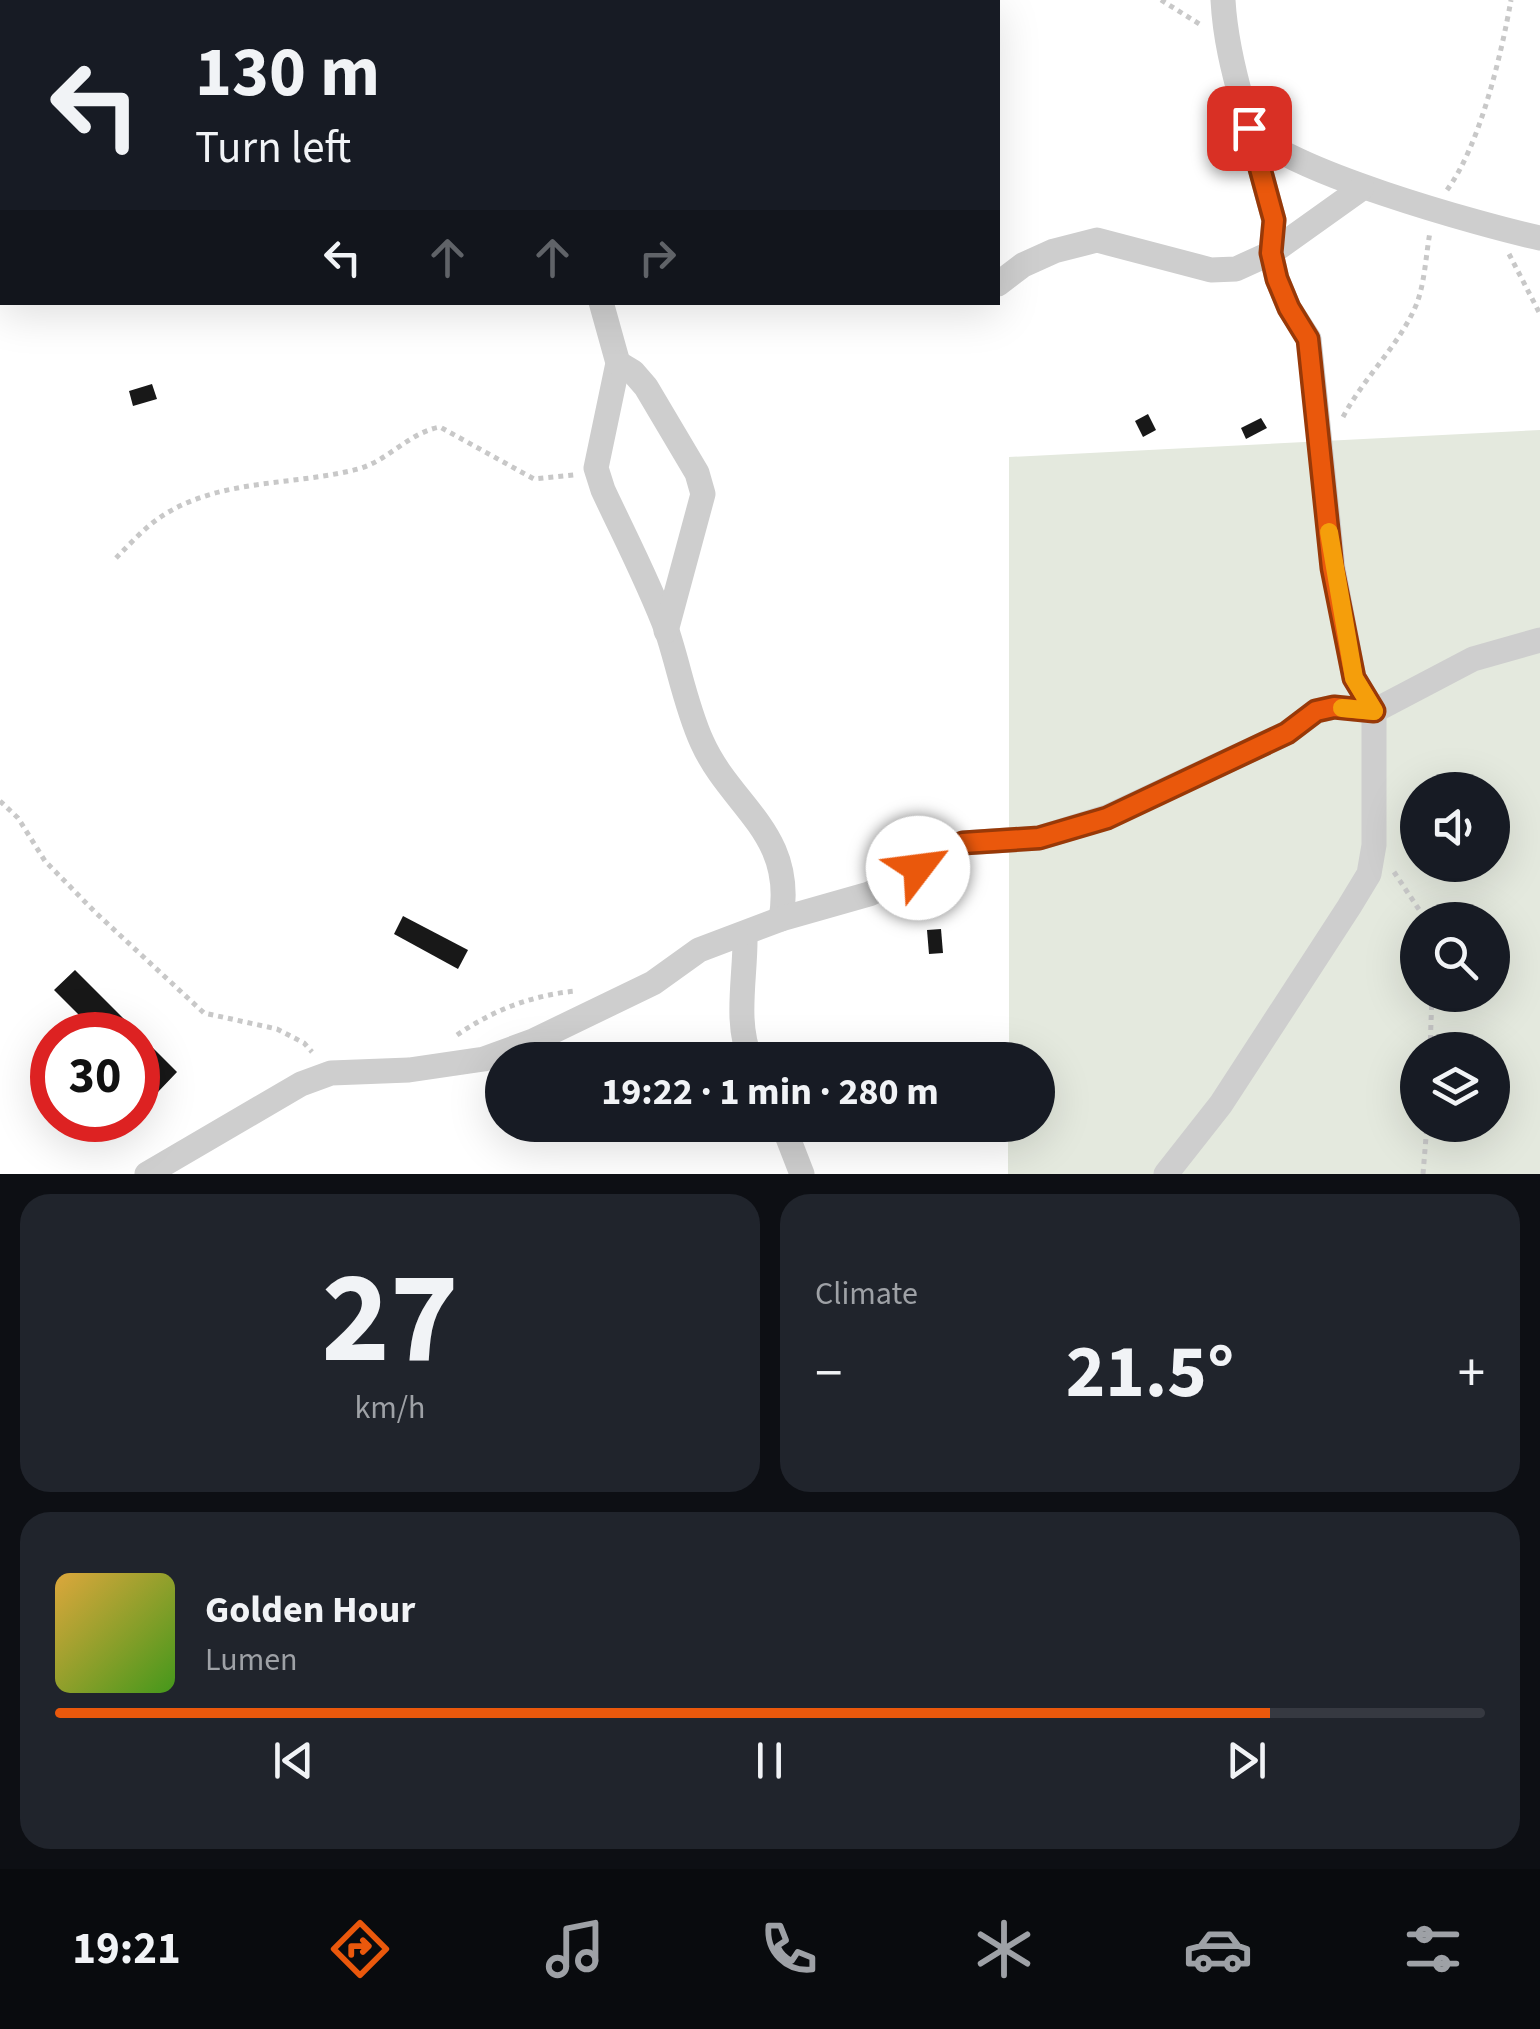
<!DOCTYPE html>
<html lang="en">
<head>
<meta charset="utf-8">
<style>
  body { margin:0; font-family:"Source Sans 3",sans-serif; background:#20242c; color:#f1f3f6; height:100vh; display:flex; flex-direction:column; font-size:38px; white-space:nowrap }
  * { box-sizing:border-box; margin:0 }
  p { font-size:32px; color:#9ea1a6 }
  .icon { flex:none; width:55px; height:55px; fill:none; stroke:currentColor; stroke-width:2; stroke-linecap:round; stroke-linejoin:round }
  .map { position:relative; height:1174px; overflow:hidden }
  .details { display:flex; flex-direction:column; gap:20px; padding:20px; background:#0d0f14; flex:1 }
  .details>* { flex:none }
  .guide { position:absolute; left:0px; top:0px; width:1000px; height:305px; box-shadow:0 10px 40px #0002; background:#171b24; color:#f1f3f6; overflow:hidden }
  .fabs { position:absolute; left:1400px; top:772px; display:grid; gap:20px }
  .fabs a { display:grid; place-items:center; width:110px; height:110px; border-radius:50%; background:#171b24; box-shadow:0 10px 40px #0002; font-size:50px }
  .speed { position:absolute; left:30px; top:1012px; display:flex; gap:20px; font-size:50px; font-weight:700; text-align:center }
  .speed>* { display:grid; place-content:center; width:130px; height:130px; border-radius:50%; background:#171b24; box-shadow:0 10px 40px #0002; line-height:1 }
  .speed .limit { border:15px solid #d22; background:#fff; color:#111 }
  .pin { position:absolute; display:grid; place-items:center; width:85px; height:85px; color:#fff; margin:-42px; border-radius:20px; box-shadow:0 5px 15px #0006 }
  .me { position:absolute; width:110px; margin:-55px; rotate:60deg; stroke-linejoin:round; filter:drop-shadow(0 0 8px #0008) }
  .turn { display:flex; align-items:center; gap:35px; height:210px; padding:0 30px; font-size:45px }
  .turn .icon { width:130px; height:130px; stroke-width:2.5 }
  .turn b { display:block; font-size:70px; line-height:85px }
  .lanes { display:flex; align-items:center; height:95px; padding:0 30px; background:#0003; justify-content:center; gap:50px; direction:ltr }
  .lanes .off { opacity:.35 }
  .big { font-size:75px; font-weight:700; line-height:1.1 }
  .details .tile { flex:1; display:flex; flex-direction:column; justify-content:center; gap:15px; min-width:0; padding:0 35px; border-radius:30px; background:#20242c }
  .details .dial { align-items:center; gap:0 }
  .dial b { font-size:130px; line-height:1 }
  .song { display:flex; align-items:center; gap:30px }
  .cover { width:120px; height:120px; border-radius:15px; background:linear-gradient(135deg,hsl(40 70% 55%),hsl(100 70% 35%)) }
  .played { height:10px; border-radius:5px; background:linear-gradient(90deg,#ea580c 85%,#363941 85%) }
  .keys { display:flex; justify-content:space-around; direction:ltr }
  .heat { display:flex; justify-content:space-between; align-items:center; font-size:55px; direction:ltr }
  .details .tiles { flex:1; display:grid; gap:20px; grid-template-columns:1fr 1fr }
  .tile:last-child { grid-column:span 2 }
  .trip { position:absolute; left:485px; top:1042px; width:570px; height:100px; border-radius:50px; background:#171b24; box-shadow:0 10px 40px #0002; font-weight:700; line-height:100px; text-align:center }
  .dock { display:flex; height:160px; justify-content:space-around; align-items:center; background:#090b0e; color:#9ea1a6 }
  .dock .icon { width:70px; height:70px }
  .dock .current { color:#ea580c }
  .dock b { font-size:45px; color:#f1f3f6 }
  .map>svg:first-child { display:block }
</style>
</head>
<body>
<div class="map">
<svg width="1540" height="1174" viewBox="0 0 1540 1174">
  <rect width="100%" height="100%" fill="#fff"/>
  <path fill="#e4e9de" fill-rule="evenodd" d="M1540 430V1174H1008V1125H1038V1060H1009V457ZM1418 790H1492V865H1418ZM1418 920H1492V995H1418ZM1418 1050H1492V1125H1418Z"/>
  <g fill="#181818">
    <path d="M152 384 157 399 133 406 129 391Z"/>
    <path d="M1148 414 1156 430 1143 437 1135 421Z"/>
    <path d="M1261 418 1267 428 1246 439 1241 428Z"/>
    <path d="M403 916 468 950 458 969 394 934Z"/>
    <path d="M941 929 943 953 929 954 927 930Z"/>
    <path d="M75 970 177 1072 157 1093 138 1074V1035H99L54 990Z"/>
  </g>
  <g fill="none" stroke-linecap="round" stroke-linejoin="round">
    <g stroke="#c8c8c8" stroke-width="5" stroke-dasharray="5 5" stroke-linecap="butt">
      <path d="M1161 0 1201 25"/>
      <path d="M150 2 153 0"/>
      <path d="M0 124 2 123"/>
      <path d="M1447 190C1480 145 1501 56 1511 0"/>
      <path d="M1509 254 1540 314"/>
      <path d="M1343 417C1364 377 1400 345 1417 303 1425 281 1426 254 1430 232"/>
      <path d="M116 558C130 544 145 527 162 516 221 478 293 486 358 469 388 461 408 433 440 427L534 479 574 475"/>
      <path d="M0 801 18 818 45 861 95 912 204 1013 277 1029 304 1043 312 1052"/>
      <path d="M1394 872 1426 920"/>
      <path d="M457 1035C493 1010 533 995 576 991"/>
      <path d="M1430 1050 1432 995"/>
      <path d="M1423 1174 1427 1125"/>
    </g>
    <g stroke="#cecece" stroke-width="25">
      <path d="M256 0 257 2"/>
      <path d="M672 0V2"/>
      <path d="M1223 0C1225 37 1233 70 1243 105 1244 111 1245 122 1249 127 1274 168 1488 227 1540 238"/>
      <path d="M998 284 1023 265 1054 251 1097 240 1211 270 1236 269 1271 253 1362 188"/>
      <path d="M601 302 618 363 596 468 603 490C625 537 649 583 667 631 679 667 686 707 702 742 731 807 796 833 781 919"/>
      <path d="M618 363 633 372 646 387 697 473 703 494 666 631"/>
      <path d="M745 935C746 975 734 1023 751 1060"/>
      <path d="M783 1125 802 1174"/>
      <path d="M147 1174 301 1084 331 1073 409 1070 484 1059 533 1041 653 983 699 950 781 919 869 894 898 881 937 855 963 843 1039 838 1107 817 1287 733 1316 711 1334 707 1374 711 1473 659 1540 640"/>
      <path d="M1166 1174 1221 1104 1349 907 1369 874 1374 845V711L1354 678 1333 568 1309 339 1289 308 1277 279 1271 253 1274 220 1249 128"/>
    </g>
  </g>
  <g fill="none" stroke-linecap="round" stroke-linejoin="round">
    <defs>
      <path id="route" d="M918 868 963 843 1039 838 1107 818 1287 733 1316 711 1334 707 1374 711 1354 678 1332 568 1308 339 1289 308 1277 279 1271 253 1274 220 1249 128"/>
    </defs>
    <use href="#route" stroke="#983908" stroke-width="25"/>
    <use href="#route" stroke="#ea580c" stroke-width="18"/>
    <path stroke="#f59e0b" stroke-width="18" d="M1329 532 1354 678 1374 711 1342 708"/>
  </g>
</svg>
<div class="fabs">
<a><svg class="icon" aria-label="sound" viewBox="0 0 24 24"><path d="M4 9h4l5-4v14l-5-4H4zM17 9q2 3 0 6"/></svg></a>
<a><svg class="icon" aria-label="search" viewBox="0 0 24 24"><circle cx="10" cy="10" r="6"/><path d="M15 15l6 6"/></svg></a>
<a><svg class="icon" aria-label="layers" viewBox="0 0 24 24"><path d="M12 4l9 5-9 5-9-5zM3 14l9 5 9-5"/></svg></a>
</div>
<div class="speed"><div class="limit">30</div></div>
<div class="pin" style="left:1249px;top:128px;background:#d93025"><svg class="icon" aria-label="arrive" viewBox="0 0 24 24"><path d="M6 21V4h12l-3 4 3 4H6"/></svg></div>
<svg class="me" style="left:918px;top:868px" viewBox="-20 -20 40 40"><circle r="19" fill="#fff"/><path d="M0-13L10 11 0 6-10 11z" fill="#ea580c"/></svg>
<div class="trip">19:22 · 1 min · 280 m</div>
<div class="guide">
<div class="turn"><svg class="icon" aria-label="left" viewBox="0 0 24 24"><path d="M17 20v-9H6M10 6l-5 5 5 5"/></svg><div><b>130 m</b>Turn left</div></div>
<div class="lanes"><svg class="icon" aria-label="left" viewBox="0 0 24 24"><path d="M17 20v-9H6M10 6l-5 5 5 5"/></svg><svg class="icon off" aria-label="ahead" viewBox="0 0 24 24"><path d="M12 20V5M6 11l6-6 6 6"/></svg><svg class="icon off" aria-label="ahead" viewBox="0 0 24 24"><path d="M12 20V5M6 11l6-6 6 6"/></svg><svg class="icon off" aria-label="right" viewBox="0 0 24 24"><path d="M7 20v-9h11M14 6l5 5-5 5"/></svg></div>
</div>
</div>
<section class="details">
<div class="tiles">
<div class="tile dial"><b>27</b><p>km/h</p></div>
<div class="tile"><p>Climate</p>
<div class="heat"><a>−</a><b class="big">21.5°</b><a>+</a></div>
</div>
<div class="tile">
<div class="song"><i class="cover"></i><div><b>Golden Hour</b><p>Lumen</p></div></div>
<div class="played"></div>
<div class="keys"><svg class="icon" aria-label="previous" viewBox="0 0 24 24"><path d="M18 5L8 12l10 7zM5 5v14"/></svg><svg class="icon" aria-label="pause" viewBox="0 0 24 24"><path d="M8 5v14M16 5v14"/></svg><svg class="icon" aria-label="next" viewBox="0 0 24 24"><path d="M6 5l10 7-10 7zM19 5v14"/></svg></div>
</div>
</div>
</section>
<nav class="dock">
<b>19:21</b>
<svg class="icon current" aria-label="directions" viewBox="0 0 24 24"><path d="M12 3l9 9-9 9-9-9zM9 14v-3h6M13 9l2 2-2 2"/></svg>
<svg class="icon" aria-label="music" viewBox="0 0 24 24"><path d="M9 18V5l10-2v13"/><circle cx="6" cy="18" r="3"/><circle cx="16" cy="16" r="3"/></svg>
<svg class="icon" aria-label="phone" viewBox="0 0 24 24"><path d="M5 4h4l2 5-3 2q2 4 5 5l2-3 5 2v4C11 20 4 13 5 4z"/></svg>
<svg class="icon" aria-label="climate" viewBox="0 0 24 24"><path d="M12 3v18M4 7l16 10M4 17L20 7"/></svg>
<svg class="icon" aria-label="car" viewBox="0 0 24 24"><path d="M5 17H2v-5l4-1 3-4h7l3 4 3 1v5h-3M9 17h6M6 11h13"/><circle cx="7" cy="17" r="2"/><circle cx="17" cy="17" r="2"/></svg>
<svg class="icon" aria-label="filters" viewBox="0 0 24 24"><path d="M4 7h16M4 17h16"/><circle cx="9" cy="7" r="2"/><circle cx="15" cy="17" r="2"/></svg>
</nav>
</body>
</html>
